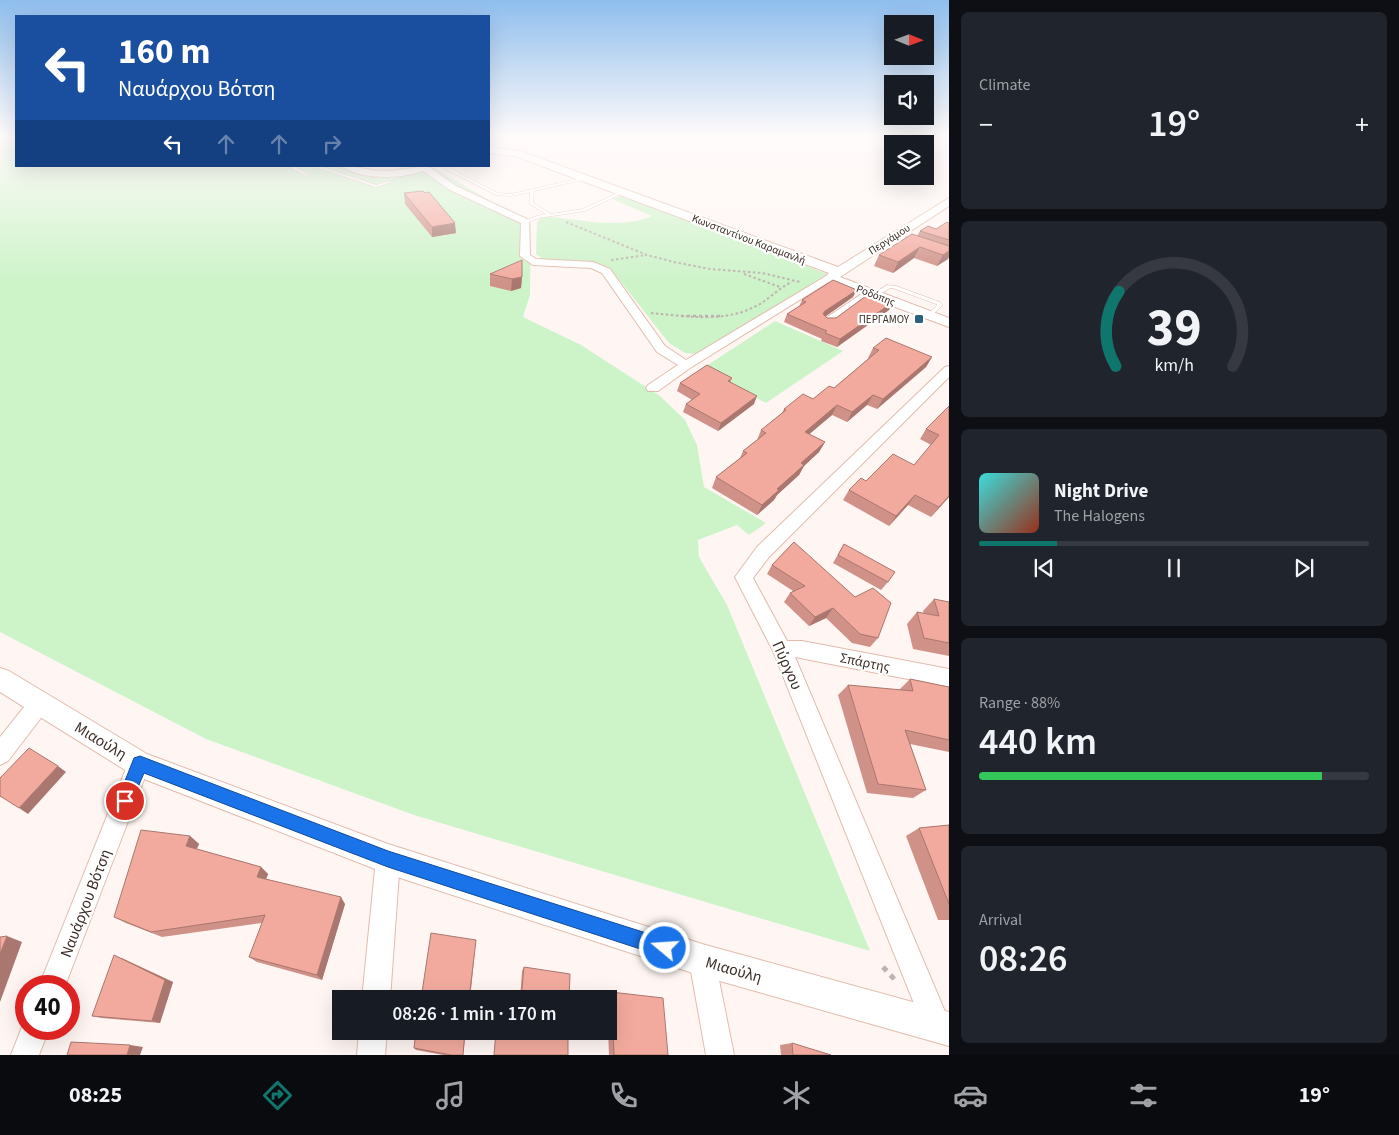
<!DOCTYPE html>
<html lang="en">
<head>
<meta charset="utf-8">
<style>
  body { margin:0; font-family:"Source Sans 3",sans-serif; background:#20242c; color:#f1f3f6; height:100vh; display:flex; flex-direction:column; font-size:19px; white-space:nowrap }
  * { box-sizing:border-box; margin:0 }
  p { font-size:16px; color:#9ea1a6 }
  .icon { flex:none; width:28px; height:28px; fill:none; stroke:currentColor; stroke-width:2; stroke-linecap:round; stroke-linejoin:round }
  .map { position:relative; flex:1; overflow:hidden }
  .side { display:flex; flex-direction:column; gap:12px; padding:12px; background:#0d0f14; width:450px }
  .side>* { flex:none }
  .hud { position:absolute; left:15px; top:15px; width:475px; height:152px; border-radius:0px; box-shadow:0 5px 20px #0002; background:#1a4fa0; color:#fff; overflow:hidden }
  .needle { width:32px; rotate:91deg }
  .tools { position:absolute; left:884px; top:15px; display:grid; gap:10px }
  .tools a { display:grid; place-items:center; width:50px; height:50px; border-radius:0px; background:#171b24; box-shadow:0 5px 20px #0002; font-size:25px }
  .speed { position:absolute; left:15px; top:975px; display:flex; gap:10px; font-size:25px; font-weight:700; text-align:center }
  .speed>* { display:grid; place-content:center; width:65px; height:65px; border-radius:50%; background:#171b24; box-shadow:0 5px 20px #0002; line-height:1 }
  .speed .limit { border:8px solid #d22; background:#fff; color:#111 }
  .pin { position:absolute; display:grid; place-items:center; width:42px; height:42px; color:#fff; margin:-21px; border:2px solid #fff; border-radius:50%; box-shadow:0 1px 5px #0007 }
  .me { position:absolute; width:55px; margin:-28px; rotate:288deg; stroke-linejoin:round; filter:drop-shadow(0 0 4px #0008) }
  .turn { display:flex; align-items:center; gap:18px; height:105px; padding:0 20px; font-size:22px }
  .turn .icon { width:65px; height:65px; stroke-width:2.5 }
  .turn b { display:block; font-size:35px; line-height:42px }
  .lanes { display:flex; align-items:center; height:48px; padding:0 20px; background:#0003; justify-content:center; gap:25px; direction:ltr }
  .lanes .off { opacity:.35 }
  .big { font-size:38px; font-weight:600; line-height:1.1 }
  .side .tile { flex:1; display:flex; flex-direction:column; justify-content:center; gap:8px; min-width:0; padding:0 18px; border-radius:8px; background:#20242c }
  .side .dial { align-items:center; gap:0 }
  .dial svg { height:130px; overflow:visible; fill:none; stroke:#363941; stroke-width:7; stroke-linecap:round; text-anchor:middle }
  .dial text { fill:#f1f3f6; stroke:none }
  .song { display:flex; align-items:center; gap:15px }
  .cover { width:60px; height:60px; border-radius:8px; background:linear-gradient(135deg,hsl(180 70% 55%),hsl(10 70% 35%)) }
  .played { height:5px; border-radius:2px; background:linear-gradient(90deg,#0f766e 20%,#363941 20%) }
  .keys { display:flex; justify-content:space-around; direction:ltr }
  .heat { display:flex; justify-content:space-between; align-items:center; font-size:28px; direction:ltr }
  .charge { height:8px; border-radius:4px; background:linear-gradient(90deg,#34c759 88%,#363941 0) }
  .trip { position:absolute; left:332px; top:990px; width:285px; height:50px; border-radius:0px; background:#171b24; box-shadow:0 5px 20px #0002; font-weight:600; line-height:50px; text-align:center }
  .tabs { display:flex; height:80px; justify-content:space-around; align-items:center; background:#090b0e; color:#9ea1a6 }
  .tabs .icon { width:35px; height:35px }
  .tabs .on { color:#0f766e }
  .tabs b { font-size:22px; color:#f1f3f6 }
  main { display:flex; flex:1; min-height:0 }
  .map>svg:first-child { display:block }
</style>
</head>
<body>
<main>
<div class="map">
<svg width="949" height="1055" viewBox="0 0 949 1055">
  <rect width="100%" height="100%" fill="#fff6f3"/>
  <g fill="#cdf3c9">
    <path d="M0 135H16V166H339C379 179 392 180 432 167L531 224 530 295 523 317 581 345 660 396 685 420 697 445 704 487 766 523 749 535 737 525 698 540 699 557 727 605 870 951 414 815 206 739 0 632Z"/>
    <path d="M624 195 827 274 706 351 697 354 685 353 669 343 610 268 595 263 542 259 536 254 537 222 541 218 551 217C583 220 621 229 652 216L612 199Z"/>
    <path d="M775 321 843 351 766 403 703 368Z"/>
  </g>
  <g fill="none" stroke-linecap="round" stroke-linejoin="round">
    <defs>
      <g id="service">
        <path d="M288 166H293L309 175 306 176Z"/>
        <path d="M313 166H319L376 185 390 181 392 182 376 187Z"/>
        <path d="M440 166H445L498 193 511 194 586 177V179L534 191 533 203 551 214 583 209 622 191 625 192 585 211 539 218 526 223H524V221L537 216 546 214 530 204V192L511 196 496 195Z"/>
        <path d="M887 285 896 286 940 302 943 305 930 317 927 315 937 305 936 304 893 288H890L877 296H873V294Z"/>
      </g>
      <g id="minor">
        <path d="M420 166 431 168 456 186 529 220 530 255 536 259 593 262 610 269 665 346 686 360 826 276 830 275 835 278 690 368 658 391H648L646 388 648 385 678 365 657 352 602 273 591 268 533 265 520 256 521 223 450 190 420 169Z"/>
        <path d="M893 233 949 251V257L890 238 888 236Z"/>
        <path d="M869 289 873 290 874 292 873 294 831 324H823L821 322 823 320Z"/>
        <path d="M949 366V377L769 557 753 578 787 641H802L949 669V687L795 657 949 1021 947 1036 937 1040 927 1036 773 651 735 577 757 547 945 367Z"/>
        <path d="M40 694 47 696 50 703 47 710 8 761 0 765V737L33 696Z"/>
        <path d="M139 753 147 756 150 764 65 986H39L131 756Z"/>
        <path d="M388 847 396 851 400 859 390 999H362L376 859 380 851Z"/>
        <path d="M702 947 711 951 715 960 734 1055H706L689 960 693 951Z"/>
        <path d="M25 1019 26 1029H49L39 1055H11Z"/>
        <path d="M359 1031H387L385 1055H357Z"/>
      </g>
      <g id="tertiary">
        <path d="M489 147 520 151 838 267 949 198V206L840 277 949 318V327L825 281 824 278 829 273 515 156 489 153Z"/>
        <path d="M342 166C357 166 370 171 385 171 401 171 416 166 432 166 413 180 361 181 342 166Z"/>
        <path d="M0 668 9 671 147 754 388 844 702 944 949 1012V1046L702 976 388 874 139 777 130 773 0 692Z"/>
      </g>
    </defs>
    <use href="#service" stroke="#e2bbac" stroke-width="1"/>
    <use href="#minor" stroke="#e2bbac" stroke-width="2"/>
    <use href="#tertiary" stroke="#e2bbac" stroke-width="2"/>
    <g stroke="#beb3af" stroke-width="2" stroke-dasharray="2.5 2.5" stroke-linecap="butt">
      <path d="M566 222 647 255 674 262 710 269 762 273 800 282"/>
      <path d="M611 260 647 255"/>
      <path d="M744 274 780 287"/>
      <path d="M651 313C684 316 723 323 754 307 768 301 778 288 792 282"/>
    </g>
    <path stroke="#beb3af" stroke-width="2.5" stroke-dasharray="3 3" stroke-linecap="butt" d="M681 316H722"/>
    <path stroke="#beb3af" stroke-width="5" stroke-dasharray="5.5 5.5" stroke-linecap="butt" d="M883 967 896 981"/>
    <use href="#service" fill="#fff" fill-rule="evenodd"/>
    <use href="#minor" fill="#fff" fill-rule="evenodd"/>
    <use href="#tertiary" fill="#fff" fill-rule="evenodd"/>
  </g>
  <g fill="#d09288">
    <path d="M404 193 456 233 432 237 405 204Z"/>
    <path d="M949 223V256L948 259 937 266 914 258 893 273 874 266 879 255 917 236 920 231 936 229Z"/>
    <path d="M490 274 522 277 521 288 511 291 490 286Z"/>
    <path d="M853 297 825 316 827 318H836L893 302 889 310 837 347 821 341 822 339 784 322 787 314 799 307 802 300Z"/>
    <path d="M873 348 932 357 926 367 877 409 867 405 847 422 832 415 809 434 825 442 819 452 804 466 799 475 777 495 774 500 757 515 712 488 716 477 740 458 743 451 757 440 761 430 782 413 784 409 813 399 834 388 869 358H868Z"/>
    <path d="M732 378 730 383 754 404 718 431 683 412 686 404 692 400 677 391 680 383Z"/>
    <path d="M949 406V497L931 517 908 505 889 526 843 500 849 490 866 481 914 465 931 445 920 439 926 429Z"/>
    <path d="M794 542 878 638 870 647 852 643 826 618 809 626 784 602 790 593 793 591 767 574 772 565Z"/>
    <path d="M844 544 888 582 881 590 833 563Z"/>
    <path d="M934 599 949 602V656L913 649 907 624 917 612 924 614 923 611Z"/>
    <path d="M910 679 949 687V752L910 744 926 790 913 798 867 793 838 695 848 685 899 690Z"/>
    <path d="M949 825V920H938L906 836 919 828Z"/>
    <path d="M190 836 199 844 197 849 261 867 268 874 266 879 345 904 322 980 257 962 249 957 262 923 162 937 126 923 114 917Z"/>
    <path d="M122 958 173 982 160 1023 101 1018 92 1016Z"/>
    <path d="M524 967 569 999H520L522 971Z"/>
    <path d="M611 992 668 1055H609L608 1031H609V999H607V996Z"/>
    <path d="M416 1031H466L463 1055H443L416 1050 414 1048Z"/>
    <path d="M792 1043 831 1055H781L780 1045Z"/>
  </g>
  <g fill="#a9776f">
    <path d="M455 223 456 233 432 237V227Z"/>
    <path d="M920 247 914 258 893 273 898 262Z"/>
    <path d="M949 251V256L948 259 937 266 943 255Z"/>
    <path d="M522 277 521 288 511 291 512 279Z"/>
    <path d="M857 290 853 297 822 319 823 314 825 311Z"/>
    <path d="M893 302 889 310 837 347 840 339Z"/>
    <path d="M932 357 926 367 877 409 883 399Z"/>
    <path d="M873 395 867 405 847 422 852 412Z"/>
    <path d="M757 396 754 404 718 431 721 423Z"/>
    <path d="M837 405 832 415 800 442 805 432Z"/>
    <path d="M825 442 819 452 804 466 799 475 777 495 774 500 757 515 762 505 801 463Z"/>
    <path d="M915 495 908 505 889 526 896 516Z"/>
    <path d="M949 496V497L931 517 939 507Z"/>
    <path d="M833 608 826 618 809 626 815 617Z"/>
    <path d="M58 766 66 772 28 814 19 808Z"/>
    <path d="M190 836 199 844 194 854 186 846Z"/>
    <path d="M261 867 268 874 264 884 257 877Z"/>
    <path d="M341 897 345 904 322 980 317 975Z"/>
    <path d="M7 936 22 942 0 1002V954Z"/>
    <path d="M476 940 470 999H469Z"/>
    <path d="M114 955 173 982 160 1023 152 1021Z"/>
    <path d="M130 1045 143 1047 140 1055H127Z"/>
  </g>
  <g fill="#f2aa9e" stroke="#a9776f">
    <path d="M423 191 425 193 429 192 455 223 432 227 404 193Z"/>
    <path d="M947 222 949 223V240L920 231 928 226 936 229Z"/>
    <path d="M912 234 949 246V251L943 255 920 247 898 262 879 255Z"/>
    <path d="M522 260V277L512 279 490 274Z"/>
    <path d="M833 280 857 290 825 311 823 314 827 318H836L870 293 893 302 840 339 825 333 827 331 787 314 806 302 802 300Z"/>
    <path d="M886 338 932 357 883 399 873 395 852 412 837 405 805 432 825 442 801 463 804 465 777 489 779 490 762 505 716 477 747 453 743 451 766 433 761 430 786 410 784 409 803 394 813 399 829 386 834 388 879 350 873 348Z"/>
    <path d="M707 365 732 378 728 381 757 396 721 423 686 404 700 394 680 383Z"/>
    <path d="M949 406V496L939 507 915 495 896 516 849 490 861 478 866 481 893 454 914 465 939 435 926 429Z"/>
    <path d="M794 542 855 597 873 588 891 603 878 638 860 634 833 608 815 617 790 593 805 586 772 565Z"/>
    <path d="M844 544 895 572 888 582 838 555Z"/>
    <path d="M934 599 949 602V643L924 638 917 612 939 616Z"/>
    <path d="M910 679 949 687V740L905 730 926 790 878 784 848 685 913 691Z"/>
    <path d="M29 748 58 766 19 808 0 796V778Z"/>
    <path d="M949 825V904L919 828Z"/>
    <path d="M141 830 190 836 186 846 261 867 257 877 341 897 317 975 249 957 265 915 151 932 114 917Z"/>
    <path d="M431 933 476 940 469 999H421Z"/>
    <path d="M7 936 0 954V937Z"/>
    <path d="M114 955 165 980 152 1021 92 1016Z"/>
    <path d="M524 967 570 974 569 999H521Z"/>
    <path d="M611 992 663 998 668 1055H614Z"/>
    <path d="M416 1031H465L463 1055H451L414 1048Z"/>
    <path d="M496 1031H511L519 1032V1031H568V1055H494Z"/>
    <path d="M71 1042 130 1045 127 1055H67Z"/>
    <path d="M792 1043 831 1055H793Z"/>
  </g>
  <linearGradient id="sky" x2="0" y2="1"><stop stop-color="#8fbeee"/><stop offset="0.48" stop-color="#fffbfa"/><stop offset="1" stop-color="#fffbfa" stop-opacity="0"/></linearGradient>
  <rect width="949" height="283" fill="url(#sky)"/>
  <path fill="#1a73e8" stroke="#114b97" d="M140 756 388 851 665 939 671 942 674 948 671 955 665 957 388 867 144 773 130 806 125 809 119 806 117 801 134 758Z"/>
  <rect fill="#2b617c" stroke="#fff" stroke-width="2" x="914" y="314" width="10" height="10" rx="2.5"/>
  <g text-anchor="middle" stroke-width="4.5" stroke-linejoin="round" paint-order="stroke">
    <g font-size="11" fill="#3d2e28" stroke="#fff">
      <text transform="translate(749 239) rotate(21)" y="4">Κωνσταντίνου Καραμανλή</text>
      <text transform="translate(889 239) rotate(-33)" y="4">Περγάμου</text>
      <text transform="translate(876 295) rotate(21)" y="4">Ροδόπης</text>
    </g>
    <g font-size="11" fill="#3d2e28" stroke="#fff" text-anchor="end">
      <text x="909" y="323">ΠΕΡΓΑΜΟΥ</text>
    </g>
    <g font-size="14" fill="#3d2e28" stroke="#fff">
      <text transform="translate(865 662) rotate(11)" y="5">Σπάρτης</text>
    </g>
    <g font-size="16" fill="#3d2e28" stroke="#fff">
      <text transform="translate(788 665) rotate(66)" y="6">Πύργου</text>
      <text transform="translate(101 740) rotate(31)" y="6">Μιαούλη</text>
      <text transform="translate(85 903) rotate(-69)" y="6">Ναυάρχου Βότση</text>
      <text transform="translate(734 969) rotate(16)" y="6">Μιαούλη</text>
    </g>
  </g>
</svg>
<div class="tools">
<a><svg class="needle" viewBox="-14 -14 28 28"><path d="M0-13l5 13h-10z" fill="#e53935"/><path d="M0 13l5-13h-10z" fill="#9ea1a6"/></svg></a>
<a><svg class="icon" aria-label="sound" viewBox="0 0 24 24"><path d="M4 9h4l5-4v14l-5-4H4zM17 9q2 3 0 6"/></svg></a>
<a><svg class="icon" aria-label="layers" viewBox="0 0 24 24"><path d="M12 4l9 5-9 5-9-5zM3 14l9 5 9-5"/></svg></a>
</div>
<div class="speed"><div class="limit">40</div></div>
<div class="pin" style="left:125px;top:801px;background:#d93025"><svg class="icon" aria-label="arrive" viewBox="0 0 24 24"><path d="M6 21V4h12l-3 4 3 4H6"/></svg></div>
<svg class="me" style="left:665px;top:948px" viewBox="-20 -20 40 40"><circle r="17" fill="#1a73e8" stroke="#fff" stroke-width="3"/><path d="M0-11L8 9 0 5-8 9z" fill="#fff"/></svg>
<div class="trip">08:26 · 1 min · 170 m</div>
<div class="hud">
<div class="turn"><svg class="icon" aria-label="left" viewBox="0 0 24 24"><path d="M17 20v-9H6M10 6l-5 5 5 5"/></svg><div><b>160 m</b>Ναυάρχου Βότση</div></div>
<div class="lanes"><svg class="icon" aria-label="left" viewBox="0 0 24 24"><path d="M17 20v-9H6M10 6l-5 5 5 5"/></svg><svg class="icon off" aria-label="ahead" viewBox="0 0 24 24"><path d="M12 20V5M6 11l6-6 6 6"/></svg><svg class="icon off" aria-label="ahead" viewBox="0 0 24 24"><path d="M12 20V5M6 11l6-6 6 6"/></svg><svg class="icon off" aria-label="right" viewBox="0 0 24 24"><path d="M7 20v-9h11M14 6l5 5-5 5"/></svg></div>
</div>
</div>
<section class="side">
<div class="tile"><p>Climate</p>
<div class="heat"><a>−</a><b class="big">19°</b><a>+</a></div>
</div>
<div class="tile dial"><svg viewBox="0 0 100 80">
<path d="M14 69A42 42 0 1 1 86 69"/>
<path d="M14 69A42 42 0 0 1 16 23" stroke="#0f766e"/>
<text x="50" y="56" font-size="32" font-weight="700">39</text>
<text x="50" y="72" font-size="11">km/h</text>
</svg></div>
<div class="tile">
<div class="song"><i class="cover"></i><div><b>Night Drive</b><p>The Halogens</p></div></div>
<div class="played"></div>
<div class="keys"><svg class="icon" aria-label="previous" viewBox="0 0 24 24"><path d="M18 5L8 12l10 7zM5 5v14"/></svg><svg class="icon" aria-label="pause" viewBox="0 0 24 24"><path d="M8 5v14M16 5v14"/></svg><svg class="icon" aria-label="next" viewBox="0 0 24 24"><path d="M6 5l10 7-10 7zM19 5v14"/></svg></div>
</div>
<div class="tile"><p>Range · 88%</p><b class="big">440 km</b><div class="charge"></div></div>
<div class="tile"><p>Arrival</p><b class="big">08:26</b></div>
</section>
</main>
<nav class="tabs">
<b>08:25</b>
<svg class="icon on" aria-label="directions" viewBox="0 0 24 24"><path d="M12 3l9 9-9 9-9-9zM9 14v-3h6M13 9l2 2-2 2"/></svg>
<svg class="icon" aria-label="music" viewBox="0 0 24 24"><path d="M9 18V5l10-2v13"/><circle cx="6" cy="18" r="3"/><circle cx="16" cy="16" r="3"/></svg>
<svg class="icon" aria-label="phone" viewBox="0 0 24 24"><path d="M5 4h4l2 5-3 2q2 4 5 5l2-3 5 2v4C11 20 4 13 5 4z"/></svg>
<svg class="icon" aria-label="climate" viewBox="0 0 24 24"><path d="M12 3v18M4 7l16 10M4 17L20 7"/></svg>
<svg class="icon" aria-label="car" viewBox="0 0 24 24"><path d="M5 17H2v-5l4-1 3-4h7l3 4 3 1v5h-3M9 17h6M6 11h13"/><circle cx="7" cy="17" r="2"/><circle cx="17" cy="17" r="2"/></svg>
<svg class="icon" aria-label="filters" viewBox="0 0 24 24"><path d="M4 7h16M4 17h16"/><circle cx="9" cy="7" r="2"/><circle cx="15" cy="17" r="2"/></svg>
<b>19°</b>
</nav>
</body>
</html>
